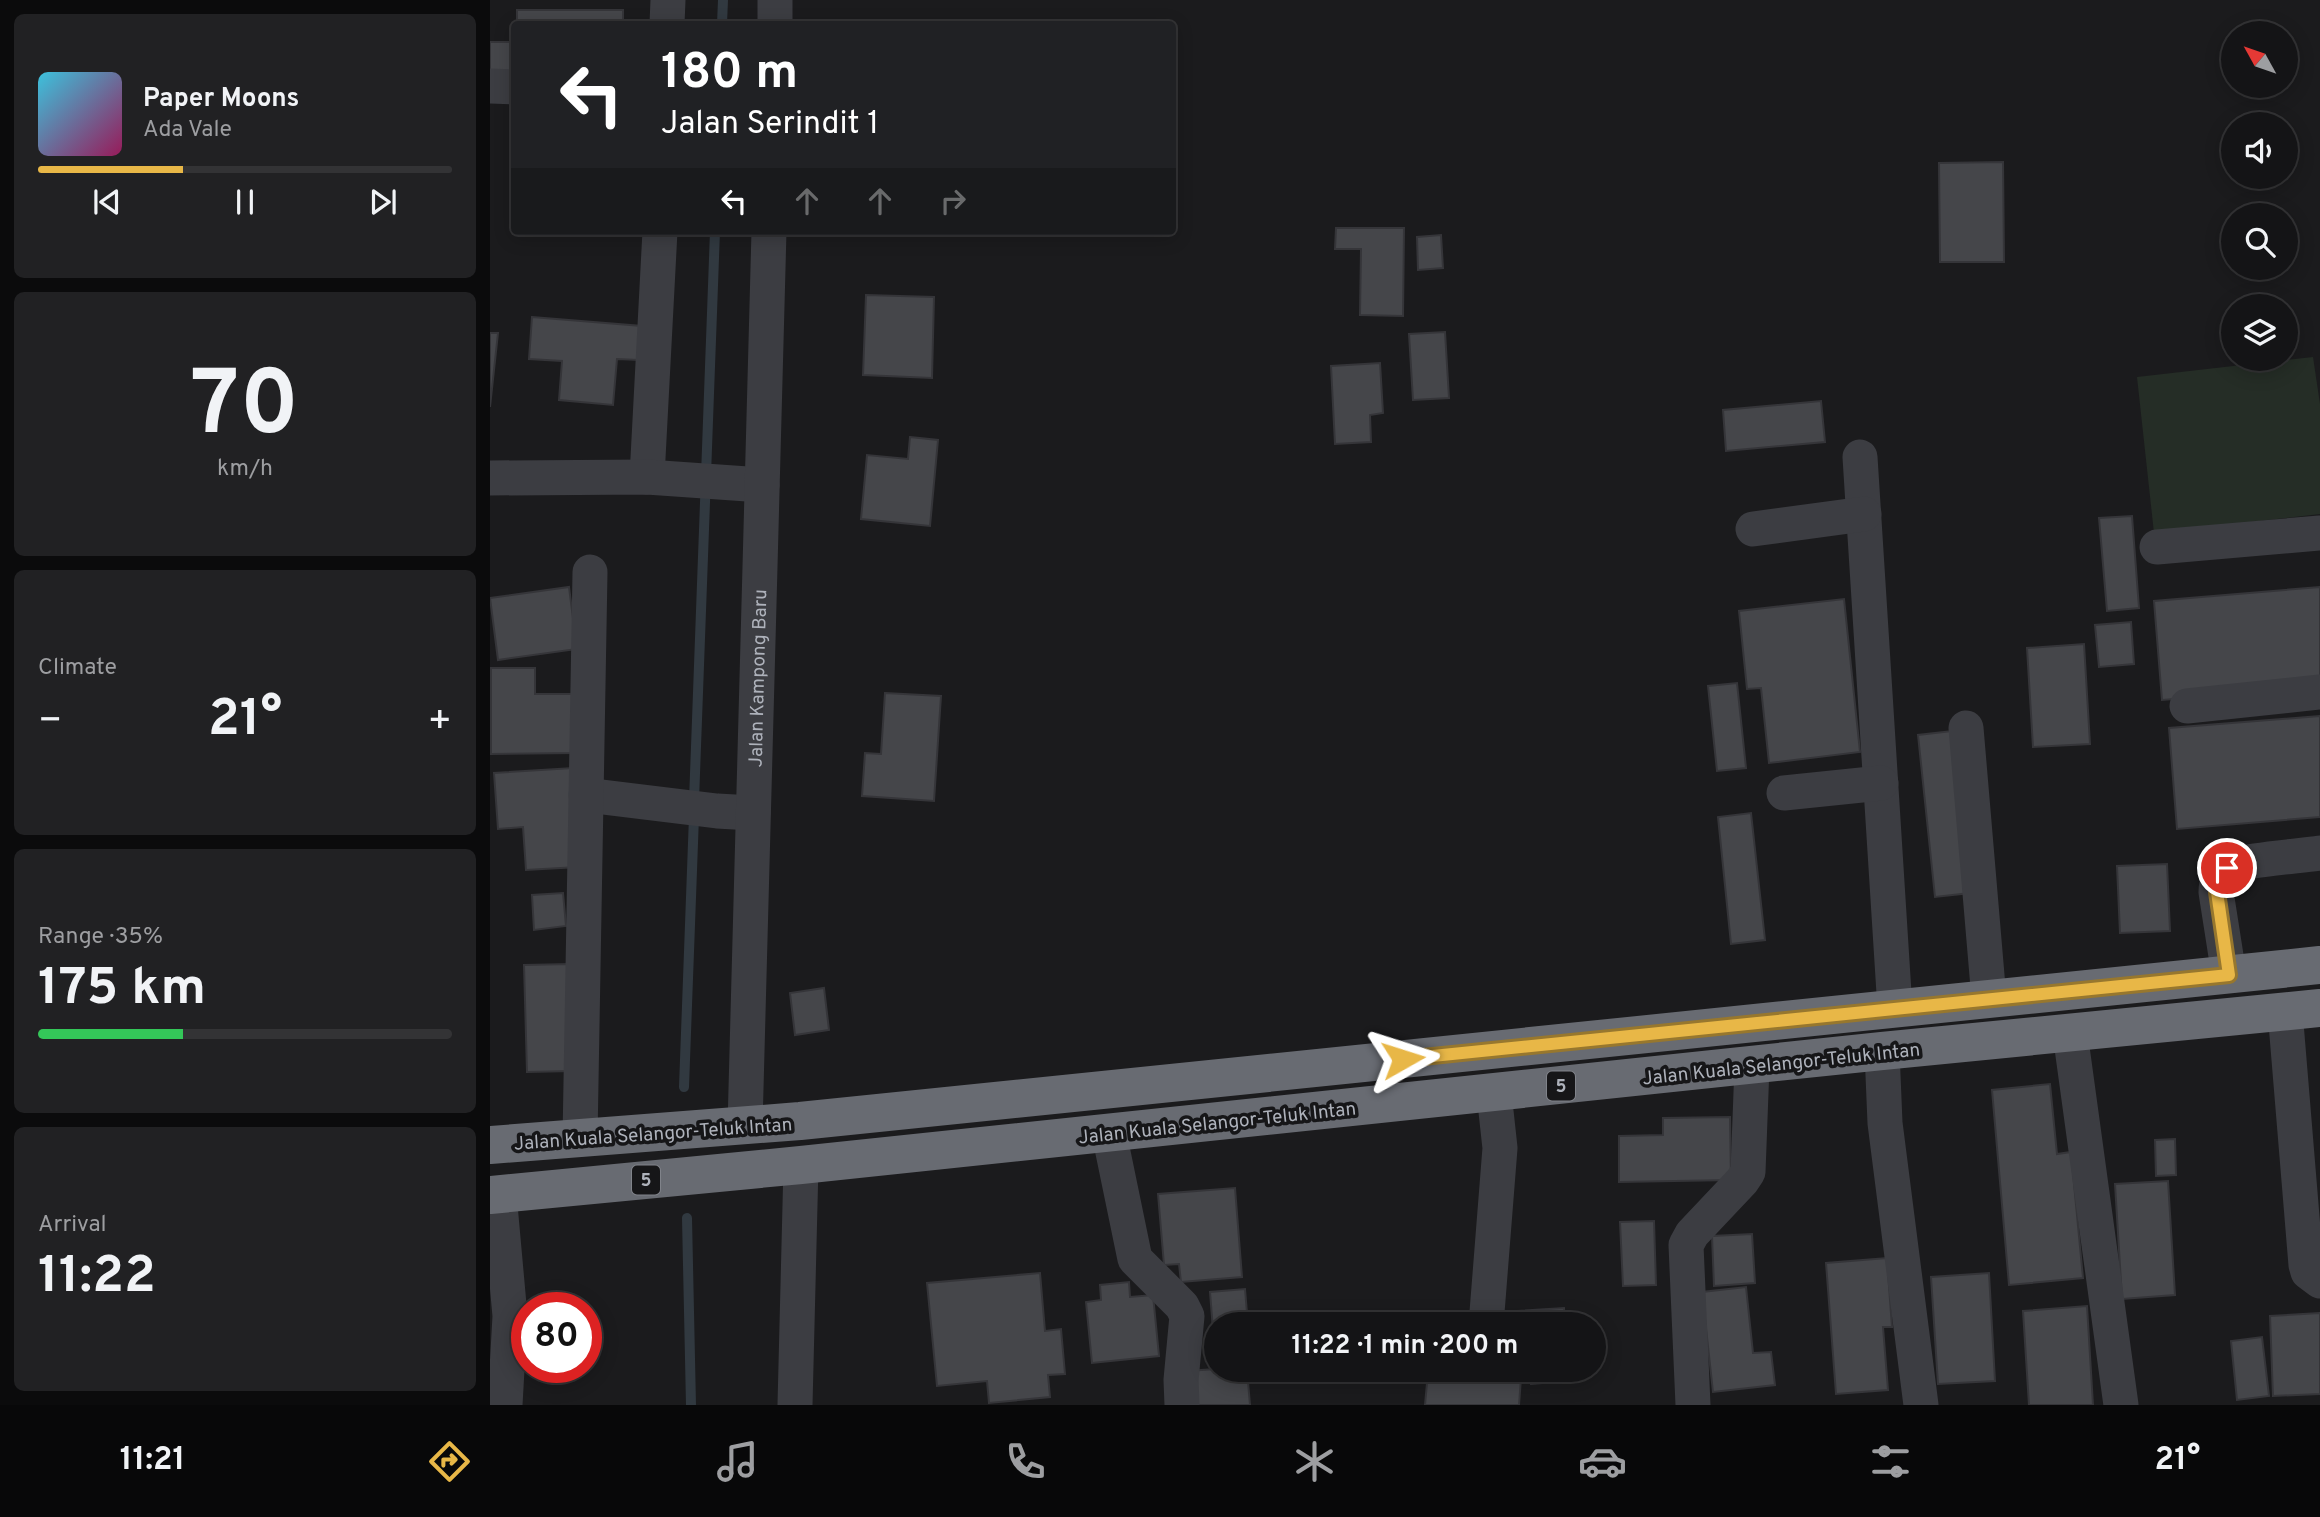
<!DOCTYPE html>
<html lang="en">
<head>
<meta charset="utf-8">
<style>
  body { margin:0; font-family:Overpass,sans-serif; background:#212123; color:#f1f3f6; height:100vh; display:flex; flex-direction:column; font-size:26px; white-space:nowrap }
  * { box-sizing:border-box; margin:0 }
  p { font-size:23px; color:#9d9ea1 }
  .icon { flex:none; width:38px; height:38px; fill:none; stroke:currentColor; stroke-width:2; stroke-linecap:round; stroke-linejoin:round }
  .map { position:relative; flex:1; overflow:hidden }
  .panel { display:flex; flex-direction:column; gap:14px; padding:14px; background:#0b0b0c; width:490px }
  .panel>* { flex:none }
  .hud { position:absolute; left:21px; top:21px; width:665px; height:214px; border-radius:7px; box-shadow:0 4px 18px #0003,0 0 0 2px #333335; background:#202124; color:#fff; overflow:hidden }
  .needle { width:46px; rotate:310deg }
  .controls { position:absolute; left:1731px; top:21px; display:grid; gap:14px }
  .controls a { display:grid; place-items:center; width:77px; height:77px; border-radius:50%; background:#141416; box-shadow:0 4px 18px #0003,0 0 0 2px #333335; font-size:35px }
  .speed { position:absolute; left:21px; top:1292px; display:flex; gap:14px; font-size:35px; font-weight:700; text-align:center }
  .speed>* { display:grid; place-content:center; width:91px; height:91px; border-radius:50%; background:#141416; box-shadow:0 4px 18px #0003,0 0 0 2px #333335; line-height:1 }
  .speed .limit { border:10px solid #d22; background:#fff; color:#111 }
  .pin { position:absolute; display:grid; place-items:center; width:60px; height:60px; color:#fff; margin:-30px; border:4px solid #fff; border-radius:50%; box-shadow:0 2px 7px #0007 }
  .me { position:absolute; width:77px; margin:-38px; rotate:84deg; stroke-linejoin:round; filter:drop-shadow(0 0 5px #0008) }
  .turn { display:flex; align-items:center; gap:24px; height:147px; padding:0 35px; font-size:32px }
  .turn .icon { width:91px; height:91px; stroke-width:2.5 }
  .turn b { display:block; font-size:49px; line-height:60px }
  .lanes { display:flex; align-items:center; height:66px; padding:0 35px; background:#0003; justify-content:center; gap:35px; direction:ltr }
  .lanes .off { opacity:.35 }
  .big { font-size:52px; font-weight:700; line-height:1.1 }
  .panel .tile { flex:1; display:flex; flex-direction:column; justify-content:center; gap:10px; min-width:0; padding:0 24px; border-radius:10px; background:#212123 }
  .panel .dial { align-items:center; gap:0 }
  .dial b { font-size:91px; line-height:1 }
  .song { display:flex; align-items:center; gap:21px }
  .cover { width:84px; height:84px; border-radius:10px; background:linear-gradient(135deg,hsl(190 70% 55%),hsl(330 70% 35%)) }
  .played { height:7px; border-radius:4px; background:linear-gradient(90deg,#e8b747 35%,#333335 35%) }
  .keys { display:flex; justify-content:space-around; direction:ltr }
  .heat { display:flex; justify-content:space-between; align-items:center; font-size:38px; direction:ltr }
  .charge { height:10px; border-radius:5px; background:linear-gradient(90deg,#34c759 35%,#333335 0) }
  .trip { position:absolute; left:714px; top:1312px; width:402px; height:70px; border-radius:35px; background:#141416; box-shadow:0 4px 18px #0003,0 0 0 2px #333335; font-weight:700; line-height:70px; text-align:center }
  .tabs { display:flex; height:112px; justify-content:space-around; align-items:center; background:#080809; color:#9d9ea1 }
  .tabs .icon { width:49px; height:49px }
  .tabs .current { color:#e8b747 }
  .tabs b { font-size:32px; color:#f1f3f6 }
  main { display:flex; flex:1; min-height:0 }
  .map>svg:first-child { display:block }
</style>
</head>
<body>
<main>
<section class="panel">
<div class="tile">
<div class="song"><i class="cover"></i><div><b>Paper Moons</b><p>Ada Vale</p></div></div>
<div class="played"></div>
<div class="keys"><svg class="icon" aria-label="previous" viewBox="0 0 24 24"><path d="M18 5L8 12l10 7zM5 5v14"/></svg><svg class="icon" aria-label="pause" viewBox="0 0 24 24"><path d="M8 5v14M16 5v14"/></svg><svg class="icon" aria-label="next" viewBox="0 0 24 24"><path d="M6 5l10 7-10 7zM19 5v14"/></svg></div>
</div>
<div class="tile dial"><b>70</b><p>km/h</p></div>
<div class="tile"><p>Climate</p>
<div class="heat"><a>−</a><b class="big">21°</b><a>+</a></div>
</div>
<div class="tile"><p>Range · 35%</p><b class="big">175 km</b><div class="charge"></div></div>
<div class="tile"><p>Arrival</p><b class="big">11:22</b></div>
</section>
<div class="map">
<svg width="1830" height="1405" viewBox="0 0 1830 1405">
  <rect width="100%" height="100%" fill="#1b1b1d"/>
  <path fill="#252d26" d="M1823 357 1830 404V514L1664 533 1647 377Z"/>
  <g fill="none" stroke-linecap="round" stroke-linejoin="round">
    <g stroke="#313940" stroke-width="10">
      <path d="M232 24 233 0"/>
      <path d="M204 801 225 231"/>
      <path d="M194 1087 204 816"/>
      <path d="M197 1218 201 1405"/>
    </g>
  </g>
  <g fill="#45464a" stroke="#353539" stroke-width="2">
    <rect x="27" y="10" width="106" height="14"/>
    <rect x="0" y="42" width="24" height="32"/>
    <path d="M1513 162 1514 262H1450L1449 163Z"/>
    <path d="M846 228H914L913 316 870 315 871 249H845Z"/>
    <path d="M951 235 953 268 928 270 927 237Z"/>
    <path d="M376 295 444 297 442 378 373 375Z"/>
    <path d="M42 317 152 326 149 360 127 359 123 405 69 400 72 361 39 359Z"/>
    <path d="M955 332 959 398 923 400 919 334Z"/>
    <path d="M0 333H8L0 407Z"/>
    <path d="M890 363 893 413 880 415 881 442 845 444 841 366Z"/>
    <path d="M1331 401 1335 442 1236 451 1233 410Z"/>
    <path d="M420 437 448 440 440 526 371 519 377 455 418 459Z"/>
    <path d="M1642 516 1649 608 1617 611 1609 518Z"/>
    <path d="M79 587 87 649 8 660 0 598Z"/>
    <path d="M1830 587V687L1672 700 1664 601Z"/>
    <path d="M1354 599 1370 752 1279 763 1271 688 1257 689 1249 611Z"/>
    <path d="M1641 622 1644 664 1609 667 1605 625Z"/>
    <path d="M1594 644 1600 744 1543 747 1537 648Z"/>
    <path d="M1 668H45V694H85V753L1 754Z"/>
    <path d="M1247 683 1256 768 1227 771 1218 686Z"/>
    <path d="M395 693 451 696 444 801 372 796 375 753 391 754Z"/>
    <path d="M1830 716V817L1687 829 1679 728Z"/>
    <path d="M1462 731 1480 893 1445 897 1428 735Z"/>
    <path d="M83 768 88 867 36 870 33 827 8 829 4 773Z"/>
    <path d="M1261 813 1275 940 1241 944 1228 817Z"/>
    <path d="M1677 864 1680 931 1630 933 1627 866Z"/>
    <path d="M73 893 76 926 44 930 42 895Z"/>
    <path d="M80 964 82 1071 37 1072 34 965Z"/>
    <path d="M334 988 339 1030 305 1035 300 993Z"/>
    <path d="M1560 1084 1567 1154 1581 1152 1593 1278 1519 1285 1502 1090Z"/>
    <path d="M1240 1117 1241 1180 1129 1182V1136L1173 1135V1118Z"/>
    <path d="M1685 1139 1686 1175 1666 1176 1665 1140Z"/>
    <path d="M1678 1181 1685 1295 1632 1299 1625 1184Z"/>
    <path d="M745 1188 752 1277 691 1282 689 1264 674 1265 668 1194Z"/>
    <path d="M1164 1221 1166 1285 1133 1286 1130 1222Z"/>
    <path d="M1262 1234 1265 1283 1224 1286 1222 1236Z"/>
    <path d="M1397 1258 1402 1327H1393L1398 1390 1346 1394 1336 1263Z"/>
    <path d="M550 1273 555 1331 571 1329 575 1374 558 1375 560 1397 499 1403 497 1381 447 1386 437 1283Z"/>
    <path d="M1499 1273 1505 1381 1448 1384 1441 1277Z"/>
    <path d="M639 1282 640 1297 663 1295 669 1356 602 1363 596 1302 611 1300 610 1285Z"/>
    <path d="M1256 1287 1263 1353 1281 1352 1285 1385 1223 1392 1212 1292Z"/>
    <path d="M755 1289 758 1325H726V1330H723L720 1292Z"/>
    <path d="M1597 1306 1603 1405H1539L1533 1311Z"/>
    <path d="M1074 1308 1075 1325H1029L1028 1311Z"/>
    <path d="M1830 1313V1394L1783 1396 1780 1316Z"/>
    <path d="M1772 1337 1779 1396 1747 1400 1741 1341Z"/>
    <path d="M726 1369 757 1370 760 1405H700L697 1371Z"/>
    <path d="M955 1370H1005V1376L1031 1378 1029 1405H935L938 1372 955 1373Z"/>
    <path d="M1040 1370H1077L1078 1381 1041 1384Z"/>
  </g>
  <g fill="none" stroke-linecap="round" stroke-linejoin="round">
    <g stroke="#3c3d42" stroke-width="35">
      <path d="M177 24 178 0"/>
      <path d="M285 24V0"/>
      <path d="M0 86 24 87"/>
      <path d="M1370 457 1405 1009"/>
      <path d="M157 477 170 231"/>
      <path d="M0 478 157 477 272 485"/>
      <path d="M1263 529 1374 514"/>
      <path d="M1667 547 1830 533"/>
      <path d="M1697 706 1830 692"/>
      <path d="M1476 728 1499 999"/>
      <path d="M1294 793 1391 783"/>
      <path d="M96 795 227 811 263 813"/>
      <path d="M1739 975 1726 892C1726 882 1729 874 1738 868 1750 860 1812 856 1830 853"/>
      <path d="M1795 1011 1816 1265 1818 1272 1830 1281"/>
      <path d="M1580 1033 1631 1405"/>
      <path d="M1392 1051 1395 1123 1431 1405"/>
      <path id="s1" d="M255 1126 279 231"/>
      <path d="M619 1133 645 1259 692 1306 697 1316 691 1380 692 1405"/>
      <path d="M90 1139 100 572"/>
      <path d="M9 1194 20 1316 15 1405"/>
      <path d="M996 1325 1010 1148 1004 1093"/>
      <path d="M305 1405 311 1165"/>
      <path d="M1203 1405 1196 1245 1202 1234 1252 1181 1258 1172 1262 1066"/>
    </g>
    <g stroke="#686b72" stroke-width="38">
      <path d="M0 1145 310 1121 1830 965"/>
      <path d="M0 1195 311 1165 1392 1051 1830 1008"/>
    </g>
  </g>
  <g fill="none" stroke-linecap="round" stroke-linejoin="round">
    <defs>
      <path id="route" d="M913 1059 1739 975 1727 892V883L1737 868"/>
    </defs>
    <use href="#route" stroke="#97772e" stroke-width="18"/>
    <use href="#route" stroke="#e8b747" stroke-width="12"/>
  </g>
  <g text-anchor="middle" stroke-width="7" stroke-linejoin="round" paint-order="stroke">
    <g fill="#161618" stroke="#80838a" stroke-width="2">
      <rect x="1057" y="1071.5" width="28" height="29" rx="5"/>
      <rect x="142" y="1165.5" width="28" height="29" rx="5"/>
    </g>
    <g font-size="18" font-weight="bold" fill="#aeb2bb">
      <text x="1071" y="1092">5</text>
      <text x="156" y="1186">5</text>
    </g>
    <g font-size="19" fill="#aeb2bb" stroke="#161618">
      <text dy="7" stroke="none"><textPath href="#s1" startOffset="448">Jalan Kampong Baru</textPath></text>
      <text transform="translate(1291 1063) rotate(-6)" y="7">Jalan Kuala Selangor-Teluk Intan</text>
      <text transform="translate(727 1122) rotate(-6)" y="7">Jalan Kuala Selangor-Teluk Intan</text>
      <text transform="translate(163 1133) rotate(-4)" y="7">Jalan Kuala Selangor-Teluk Intan</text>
    </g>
  </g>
</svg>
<div class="controls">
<a><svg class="needle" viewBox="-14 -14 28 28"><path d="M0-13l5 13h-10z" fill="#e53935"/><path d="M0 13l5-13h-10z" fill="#9d9ea1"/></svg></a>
<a><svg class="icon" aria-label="sound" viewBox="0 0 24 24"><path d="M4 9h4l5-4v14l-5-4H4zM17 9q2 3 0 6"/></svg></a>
<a><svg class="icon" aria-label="search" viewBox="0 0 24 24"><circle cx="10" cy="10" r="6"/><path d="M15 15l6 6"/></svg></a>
<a><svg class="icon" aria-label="layers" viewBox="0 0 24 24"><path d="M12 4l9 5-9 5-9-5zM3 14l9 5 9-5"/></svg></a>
</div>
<div class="speed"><div class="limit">80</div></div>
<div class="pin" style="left:1737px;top:868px;background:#d93025"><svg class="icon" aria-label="arrive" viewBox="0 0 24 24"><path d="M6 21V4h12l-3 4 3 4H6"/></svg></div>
<svg class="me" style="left:913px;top:1059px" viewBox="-20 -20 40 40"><path d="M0-17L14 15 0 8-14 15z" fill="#e8b747" stroke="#fff" stroke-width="4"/></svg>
<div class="trip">11:22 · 1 min · 200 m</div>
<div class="hud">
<div class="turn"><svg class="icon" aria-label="left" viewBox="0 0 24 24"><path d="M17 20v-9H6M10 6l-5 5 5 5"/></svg><div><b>180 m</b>Jalan Serindit 1</div></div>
<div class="lanes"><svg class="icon" aria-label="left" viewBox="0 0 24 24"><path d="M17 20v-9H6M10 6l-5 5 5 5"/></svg><svg class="icon off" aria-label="ahead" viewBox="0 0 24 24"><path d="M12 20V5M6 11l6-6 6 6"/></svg><svg class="icon off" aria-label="ahead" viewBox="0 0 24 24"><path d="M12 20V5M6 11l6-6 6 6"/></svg><svg class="icon off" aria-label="right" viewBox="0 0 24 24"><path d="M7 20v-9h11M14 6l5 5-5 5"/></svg></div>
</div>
</div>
</main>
<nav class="tabs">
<b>11:21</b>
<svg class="icon current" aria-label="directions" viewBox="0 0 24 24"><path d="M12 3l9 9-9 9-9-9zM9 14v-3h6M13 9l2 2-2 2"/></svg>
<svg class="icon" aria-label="music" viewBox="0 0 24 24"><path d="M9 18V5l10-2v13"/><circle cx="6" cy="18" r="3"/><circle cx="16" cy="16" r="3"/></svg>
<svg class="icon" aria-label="phone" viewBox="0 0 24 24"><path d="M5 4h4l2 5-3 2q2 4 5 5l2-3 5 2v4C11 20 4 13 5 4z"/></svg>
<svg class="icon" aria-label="climate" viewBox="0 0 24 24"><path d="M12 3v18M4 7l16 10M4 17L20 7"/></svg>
<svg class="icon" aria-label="car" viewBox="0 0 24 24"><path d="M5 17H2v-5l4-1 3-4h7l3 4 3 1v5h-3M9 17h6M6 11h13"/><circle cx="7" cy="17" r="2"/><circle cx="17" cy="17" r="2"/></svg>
<svg class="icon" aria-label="filters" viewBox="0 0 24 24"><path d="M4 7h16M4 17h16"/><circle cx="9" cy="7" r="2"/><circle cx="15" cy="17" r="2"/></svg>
<b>21°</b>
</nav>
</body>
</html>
